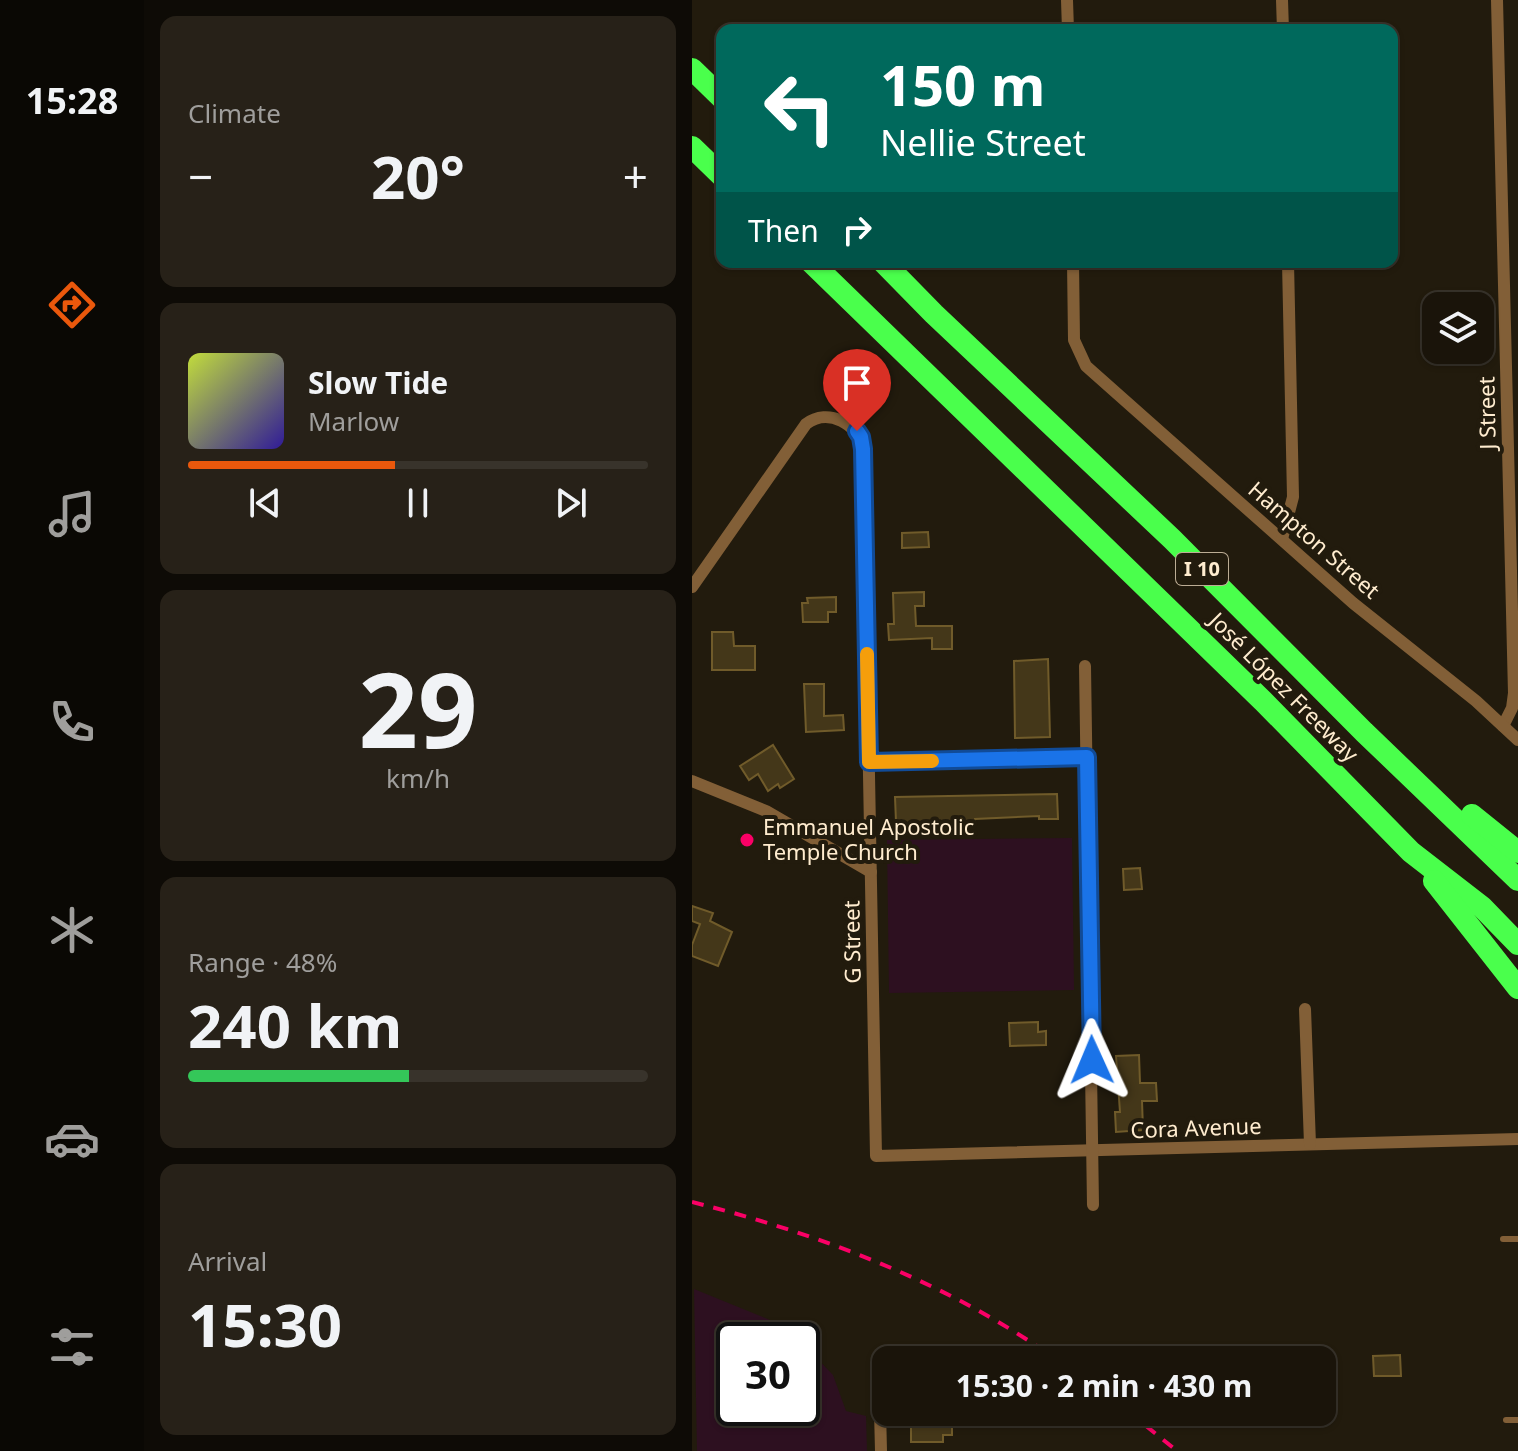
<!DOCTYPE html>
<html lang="en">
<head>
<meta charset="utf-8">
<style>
  body { margin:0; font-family:"Noto Sans",sans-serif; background:#272118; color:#f1f3f6; height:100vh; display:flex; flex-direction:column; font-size:30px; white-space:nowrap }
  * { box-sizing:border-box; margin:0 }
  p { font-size:26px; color:#9f9e9c }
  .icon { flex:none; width:44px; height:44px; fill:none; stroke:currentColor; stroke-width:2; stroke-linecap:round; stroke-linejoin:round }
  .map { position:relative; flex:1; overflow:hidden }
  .panel { display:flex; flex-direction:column; gap:16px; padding:16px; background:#0e0b06; width:548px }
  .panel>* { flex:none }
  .guide { position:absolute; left:24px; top:24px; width:682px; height:244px; border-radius:16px; box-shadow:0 2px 6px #0004,0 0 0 2px #38332b; background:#00695c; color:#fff; overflow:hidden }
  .fabs { position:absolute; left:730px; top:292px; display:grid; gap:16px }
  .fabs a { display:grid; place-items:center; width:72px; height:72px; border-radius:16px; background:#1a140a; box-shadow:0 2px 6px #0004,0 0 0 2px #38332b; font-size:40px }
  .speed { position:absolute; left:24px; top:1322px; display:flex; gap:16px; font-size:40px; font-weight:700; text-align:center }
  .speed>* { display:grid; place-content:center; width:104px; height:104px; border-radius:50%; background:#1a140a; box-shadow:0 2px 6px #0004,0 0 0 2px #38332b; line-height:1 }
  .speed .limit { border:4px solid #111; border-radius:12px; background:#fff; color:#111 }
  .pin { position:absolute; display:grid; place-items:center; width:68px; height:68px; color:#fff; margin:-82px -34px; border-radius:50% 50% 50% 0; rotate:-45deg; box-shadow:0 0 8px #0007 }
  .pin .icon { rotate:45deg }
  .me { position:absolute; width:88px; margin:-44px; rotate:359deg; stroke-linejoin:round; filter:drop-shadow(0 0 6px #0008) }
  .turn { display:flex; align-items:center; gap:28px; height:168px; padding:0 32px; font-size:36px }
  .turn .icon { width:104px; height:104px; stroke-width:2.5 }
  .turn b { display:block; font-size:56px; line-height:68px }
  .then { display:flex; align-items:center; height:76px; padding:0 32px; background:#0003; gap:16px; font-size:30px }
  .big { font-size:60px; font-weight:700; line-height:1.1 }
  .panel .tile { flex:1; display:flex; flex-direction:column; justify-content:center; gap:12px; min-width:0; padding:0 28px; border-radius:16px; background:#272118 }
  .panel .dial { align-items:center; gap:0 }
  .dial b { font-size:104px; line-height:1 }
  .song { display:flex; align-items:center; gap:24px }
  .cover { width:96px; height:96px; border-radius:12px; background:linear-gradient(135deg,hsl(70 70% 55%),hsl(250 70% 35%)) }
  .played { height:8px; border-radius:4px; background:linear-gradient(90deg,#ea580c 45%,#38332b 45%) }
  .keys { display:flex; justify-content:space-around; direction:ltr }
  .heat { display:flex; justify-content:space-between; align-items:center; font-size:44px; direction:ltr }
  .charge { height:12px; border-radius:6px; background:linear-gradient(90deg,#34c759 48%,#38332b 0) }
  .trip { position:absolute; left:180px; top:1346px; width:464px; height:80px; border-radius:16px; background:#1a140a; box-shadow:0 2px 6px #0004,0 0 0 2px #38332b; font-weight:700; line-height:80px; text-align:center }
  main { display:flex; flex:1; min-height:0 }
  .menu { display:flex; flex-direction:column; width:144px; justify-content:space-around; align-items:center; background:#0a0804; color:#9f9e9c }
  .menu .icon { width:56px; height:56px }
  .menu .on { color:#ea580c }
  .menu b { font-size:36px; color:#f1f3f6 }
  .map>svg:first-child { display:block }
</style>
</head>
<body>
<main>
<nav class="menu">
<b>15:28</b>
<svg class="icon on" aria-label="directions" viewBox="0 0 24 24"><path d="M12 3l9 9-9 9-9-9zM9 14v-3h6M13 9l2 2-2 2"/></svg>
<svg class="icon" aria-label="music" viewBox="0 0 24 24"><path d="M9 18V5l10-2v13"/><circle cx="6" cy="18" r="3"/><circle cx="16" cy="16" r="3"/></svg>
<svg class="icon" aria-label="phone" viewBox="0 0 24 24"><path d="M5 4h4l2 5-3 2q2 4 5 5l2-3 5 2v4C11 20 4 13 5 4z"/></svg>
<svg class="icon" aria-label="climate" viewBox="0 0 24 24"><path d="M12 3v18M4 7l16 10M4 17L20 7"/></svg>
<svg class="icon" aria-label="car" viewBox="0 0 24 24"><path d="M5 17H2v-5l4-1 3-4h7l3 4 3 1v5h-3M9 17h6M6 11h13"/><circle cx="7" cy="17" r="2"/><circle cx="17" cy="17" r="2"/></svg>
<svg class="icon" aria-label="filters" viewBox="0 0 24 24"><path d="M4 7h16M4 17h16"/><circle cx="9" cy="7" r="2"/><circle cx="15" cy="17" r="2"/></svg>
</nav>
<section class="panel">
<div class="tile"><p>Climate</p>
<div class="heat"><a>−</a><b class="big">20°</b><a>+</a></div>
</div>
<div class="tile">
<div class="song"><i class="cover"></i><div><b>Slow Tide</b><p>Marlow</p></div></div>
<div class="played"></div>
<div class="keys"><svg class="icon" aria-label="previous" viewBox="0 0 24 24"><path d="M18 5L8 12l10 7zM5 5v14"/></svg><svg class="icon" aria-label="pause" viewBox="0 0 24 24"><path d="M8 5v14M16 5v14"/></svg><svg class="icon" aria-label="next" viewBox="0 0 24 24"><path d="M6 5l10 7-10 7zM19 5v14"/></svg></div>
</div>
<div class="tile dial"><b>29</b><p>km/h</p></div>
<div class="tile"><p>Range · 48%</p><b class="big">240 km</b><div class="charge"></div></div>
<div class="tile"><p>Arrival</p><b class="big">15:30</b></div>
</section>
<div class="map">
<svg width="826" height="1451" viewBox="0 0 826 1451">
  <rect width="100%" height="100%" fill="#221b0d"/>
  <g fill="#2d1020">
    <path d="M380 838 382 990 197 993 195 840Z"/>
    <path d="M2 1289 95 1327 107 1340H42V1408H110V1343L141 1375 154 1411 174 1416 175 1451H5Z"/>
  </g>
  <g fill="#443719" stroke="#705b2a" stroke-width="2">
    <path d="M236 532 237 547 210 548V533Z"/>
    <path d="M232 592V606H223L224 626H260V649H240V638L197 640 196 624H202L201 593Z"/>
    <path d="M144 597V612H136V622H111L110 603H116L115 598Z"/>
    <path d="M20 632H41L42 646H63V670H20Z"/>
    <path d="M356 659 358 737 323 738 322 661Z"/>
    <path d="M112 684H132V716L151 715 152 730 114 732Z"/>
    <path d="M81 745 102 779 88 788 86 784 76 791 66 774 57 780 48 766Z"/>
    <path d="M365 794 366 819H347V816L283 819V822H204L203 797Z"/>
    <path d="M448 868 450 889 432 890 431 869Z"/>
    <path d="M0 906 21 913 18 921 40 932 26 966 0 956V945L8 924 0 921Z"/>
    <path d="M346 1022V1032L354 1031V1045L318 1046 317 1023Z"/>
    <path d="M447 1055 448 1083H464L465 1101H450L451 1130 424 1132 423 1112H428L424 1056Z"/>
    <path d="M708 1355 709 1376H682L681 1356Z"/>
    <path d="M236 1412H260V1435H251V1442H219V1424L236 1425Z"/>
  </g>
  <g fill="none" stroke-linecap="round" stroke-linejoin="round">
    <g stroke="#825f37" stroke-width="6">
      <path d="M811 1239H826"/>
      <path d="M814 1420H826"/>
    </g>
    <g stroke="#825f37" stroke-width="12">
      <path d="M375 0 376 30"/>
      <path d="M590 0 591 30"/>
      <path d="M805 0 822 693 820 708 811 726"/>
      <path d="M381 262 382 340 394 366 661 603 784 701 826 740"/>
      <path d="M590 539 601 497 596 262"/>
      <path d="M0 587 114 424C136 407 167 424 171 449L184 1156 826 1139"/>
      <path d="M393 666 401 1205"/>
      <path d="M177 762 395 757"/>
      <path d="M0 781 74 811 179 872"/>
      <path d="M613 1009 618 1144"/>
      <path d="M188 1410 189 1451"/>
    </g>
    <g stroke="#4aff4c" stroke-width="22">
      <path d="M0 69 30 98"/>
      <path d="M0 147 30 176"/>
      <path d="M119 262 571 701 719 852 790 907 826 944"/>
      <path d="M191 262 242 314 480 539 672 732 826 880"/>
      <path d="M780 815 826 852"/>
      <path d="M742 881 826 988"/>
    </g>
    <g stroke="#fa0066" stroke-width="4" stroke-dasharray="12 10" stroke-linecap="butt">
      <path d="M0 1202C128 1234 257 1283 365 1360"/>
      <path d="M437 1412 485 1451"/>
    </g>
  </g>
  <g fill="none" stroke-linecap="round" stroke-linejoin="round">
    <defs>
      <path id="route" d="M165 431 169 437 171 449 177 762 395 757 400 1060"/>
    </defs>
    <use href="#route" stroke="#114b97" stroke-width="20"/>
    <use href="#route" stroke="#1a73e8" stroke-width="14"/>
    <path stroke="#f59e0b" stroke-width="14" d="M175 654 177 762 240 761"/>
  </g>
  <circle fill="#fa0066" stroke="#221b0d" stroke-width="3" cx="55" cy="840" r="8"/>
  <g text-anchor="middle" stroke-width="8" stroke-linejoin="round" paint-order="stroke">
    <rect fill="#221b0d" stroke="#bdad95" stroke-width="2" x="484" y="553" width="52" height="32" rx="6"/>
    <g font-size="20" font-weight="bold" fill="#ffeccf">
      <text x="510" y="576">I 10</text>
    </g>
    <g font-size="22" fill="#ffeccf" stroke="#221b0d">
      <text transform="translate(795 413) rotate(-91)" y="8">J Street</text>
      <text transform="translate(622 540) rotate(41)" y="8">Hampton Street</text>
      <text transform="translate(592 687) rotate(45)" y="8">José López Freeway</text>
      <text transform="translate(160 942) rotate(-91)" y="8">G Street</text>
      <text transform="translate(504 1128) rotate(-2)" y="8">Cora Avenue</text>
    </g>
    <g font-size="22" fill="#ffeccf" stroke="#221b0d" text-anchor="start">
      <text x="71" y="835">Emmanuel Apostolic<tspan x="71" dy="25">Temple Church</tspan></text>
    </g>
  </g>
</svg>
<div class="fabs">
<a><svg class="icon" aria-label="layers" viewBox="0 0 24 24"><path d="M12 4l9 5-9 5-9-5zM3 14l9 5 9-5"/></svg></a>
</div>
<div class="speed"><div class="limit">30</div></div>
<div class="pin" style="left:165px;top:431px;background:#d93025"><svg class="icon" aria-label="arrive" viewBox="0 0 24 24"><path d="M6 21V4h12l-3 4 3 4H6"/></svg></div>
<svg class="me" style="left:400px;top:1060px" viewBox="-20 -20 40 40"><path d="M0-17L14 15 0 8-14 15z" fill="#1a73e8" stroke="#fff" stroke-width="4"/></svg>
<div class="trip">15:30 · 2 min · 430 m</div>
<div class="guide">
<div class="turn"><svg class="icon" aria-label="left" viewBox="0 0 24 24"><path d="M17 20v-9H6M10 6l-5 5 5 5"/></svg><div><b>150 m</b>Nellie Street</div></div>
<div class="then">Then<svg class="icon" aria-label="right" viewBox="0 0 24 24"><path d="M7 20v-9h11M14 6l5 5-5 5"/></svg></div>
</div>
</div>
</main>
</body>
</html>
